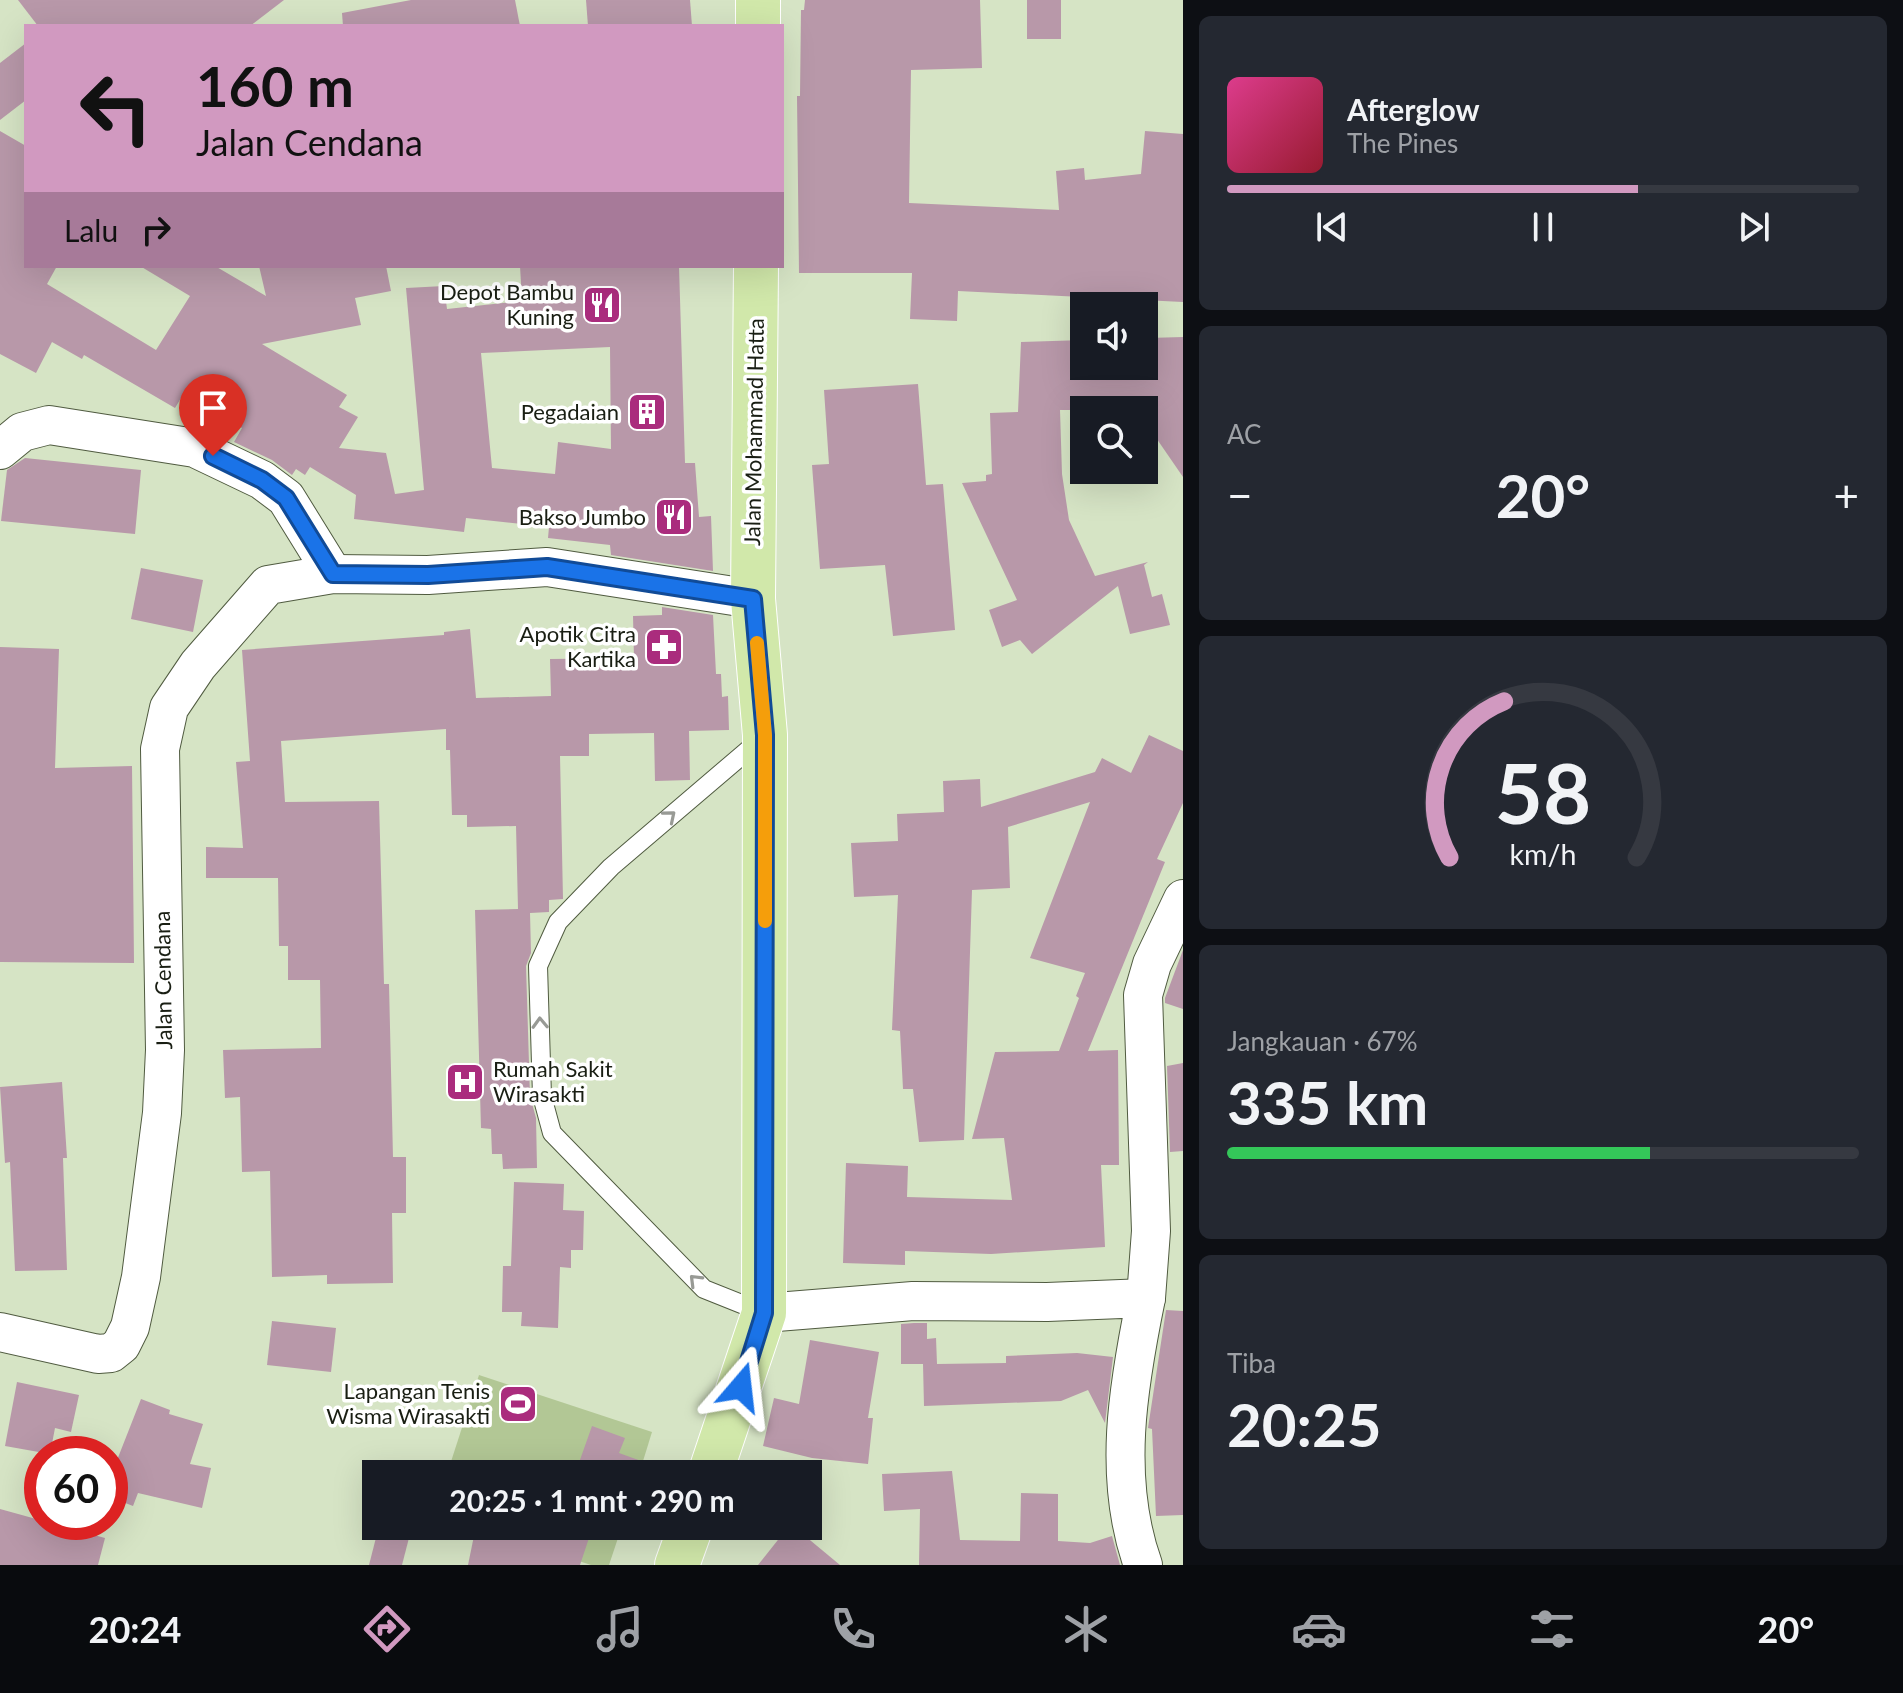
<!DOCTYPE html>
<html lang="id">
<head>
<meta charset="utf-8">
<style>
  body { margin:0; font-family:Lato,sans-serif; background:#242831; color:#f1f3f6; height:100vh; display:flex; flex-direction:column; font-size:30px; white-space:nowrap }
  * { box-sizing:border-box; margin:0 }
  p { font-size:26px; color:#9ea1a6 }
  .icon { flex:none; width:44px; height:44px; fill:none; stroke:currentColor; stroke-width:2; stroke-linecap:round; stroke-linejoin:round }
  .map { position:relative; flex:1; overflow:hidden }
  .side { display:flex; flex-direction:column; gap:16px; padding:16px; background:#0d0f14; width:720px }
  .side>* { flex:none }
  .hud { position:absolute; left:24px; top:24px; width:760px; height:244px; border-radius:0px; box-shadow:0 8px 32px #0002; background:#d199c0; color:#111; overflow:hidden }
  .buttons { position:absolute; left:1070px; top:292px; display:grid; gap:16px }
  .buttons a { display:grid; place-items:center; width:88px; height:88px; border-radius:0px; background:#171b24; box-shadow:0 8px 32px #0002; font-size:40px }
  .speed { position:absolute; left:24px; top:1436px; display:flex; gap:16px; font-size:40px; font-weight:700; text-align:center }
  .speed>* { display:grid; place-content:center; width:104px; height:104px; border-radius:50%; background:#171b24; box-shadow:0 8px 32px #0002; line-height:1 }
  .speed .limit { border:12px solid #d22; background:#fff; color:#111 }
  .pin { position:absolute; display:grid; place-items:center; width:68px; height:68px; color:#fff; margin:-82px -34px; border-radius:50% 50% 50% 0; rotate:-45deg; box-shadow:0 0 8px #0007 }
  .pin .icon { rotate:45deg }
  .me { position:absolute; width:88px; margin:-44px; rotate:17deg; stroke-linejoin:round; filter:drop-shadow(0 0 6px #0008) }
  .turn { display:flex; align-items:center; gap:28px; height:168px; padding:0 40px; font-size:36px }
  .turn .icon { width:104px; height:104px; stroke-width:2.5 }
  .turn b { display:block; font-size:56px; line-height:68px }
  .then { display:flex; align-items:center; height:76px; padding:0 40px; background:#0003; gap:16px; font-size:30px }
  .big { font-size:60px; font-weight:700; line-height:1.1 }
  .side .widget { flex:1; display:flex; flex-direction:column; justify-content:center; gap:12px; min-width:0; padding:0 28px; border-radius:12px; background:#242831 }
  .side .dial { align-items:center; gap:0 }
  .dial svg { height:208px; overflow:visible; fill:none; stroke:#363941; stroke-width:7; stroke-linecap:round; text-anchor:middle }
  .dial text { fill:#f1f3f6; stroke:none }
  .song { display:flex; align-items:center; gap:24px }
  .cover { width:96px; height:96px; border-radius:12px; background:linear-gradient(135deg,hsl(330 70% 55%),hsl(350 70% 35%)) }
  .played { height:8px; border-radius:4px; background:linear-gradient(90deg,#d199c0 65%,#363941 65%) }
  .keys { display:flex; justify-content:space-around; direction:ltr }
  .heat { display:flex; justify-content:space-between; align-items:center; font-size:44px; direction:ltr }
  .charge { height:12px; border-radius:6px; background:linear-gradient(90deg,#34c759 67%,#363941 0) }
  .trip { position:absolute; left:362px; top:1460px; width:460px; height:80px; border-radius:0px; background:#171b24; box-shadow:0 8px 32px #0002; font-weight:700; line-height:80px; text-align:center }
  .tab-bar { display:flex; height:128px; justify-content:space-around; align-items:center; background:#090b0e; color:#9ea1a6 }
  .tab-bar .icon { width:56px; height:56px }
  .tab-bar .current { color:#d199c0 }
  .tab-bar b { font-size:36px; color:#f1f3f6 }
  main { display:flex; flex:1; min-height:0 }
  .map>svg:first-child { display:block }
</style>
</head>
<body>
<main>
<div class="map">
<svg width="1183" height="1565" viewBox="0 0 1183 1565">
  <rect width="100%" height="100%" fill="#d6e4c5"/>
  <g fill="#b2c795">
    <path d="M479 1375 652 1432 639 1474H447Z"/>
    <path d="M473 1526H622L609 1565H591Z"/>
  </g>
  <g fill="#b898a9" fill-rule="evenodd">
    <path d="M18 0H284L250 26H38Z"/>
    <path d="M411 0H515L520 26H343L342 13Z"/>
    <path d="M586 0H690L692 26H588Z"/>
    <path d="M805 0H980L982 68 911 70 909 203 1059 210 1056 171 1084 168 1085 180 1141 174 1145 131 1183 134V302L958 291 957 321 910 319 912 273H799L797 96H800L801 10H804Z"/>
    <rect x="1027" y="0" width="34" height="39"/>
    <path d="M26 43V100L0 120V63Z"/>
    <path d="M0 131 26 146V266H57L47 284 156 350 190 296 140 266H215L266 296 259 266H386L391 291 355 298 361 325 262 344 347 395 339 407 358 417 339 448 386 453 395 494 424 490 406 288 444 286 447 309 522 301 520 266H679L685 463H695L699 517 711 516 713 571 611 555 610 545 548 538 549 527 466 518 464 532 354 519 356 495 310 467 305 475 296 469 292 475 272 460 234 442 242 428 184 393 175 408 84 355 82 359 52 342 36 373 0 354ZM610 347 611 449 558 442 555 474 492 468 481 353Z"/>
    <path d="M1183 337V477L1150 429 1144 428V410H1060L1062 474 1069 520 1095 576 1148 562 1144 565 1152 597 1162 594 1170 625 1130 634 1118 586 1032 654 1020 640 1002 647 989 610 1017 600 962 483 986 481V475L992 474 990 413 1018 412 1021 342 1084 340V366H1147L1148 338Z"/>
    <path d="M918 384 926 485 943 484 955 630 893 636 885 565 820 569 812 465 829 464 824 390Z"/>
    <path d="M25 458 141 470 135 534 1 521 7 470Z"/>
    <path d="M141 568 203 580 193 632 131 619Z"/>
    <path d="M662 607 713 615 716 674H721L722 697 728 696 729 730 689 731 690 780 655 781 654 733 589 734V756H560L563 899 549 900V912L530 913 531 953 526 966 530 1096 536 1118 537 1168 503 1169 502 1154H492L491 1129 481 1128 475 910 518 909 516 826 467 827V815H452L450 750H446V729L281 741 285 802 379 801 384 984H389L393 1157H406V1213H392L393 1283 327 1284V1275L272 1277 270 1171 242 1172 240 1097 225 1098 223 1050 321 1048 320 980H288V946H279L278 878H206V847L243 848 236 762 250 761 242 650 444 635V632L470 629 476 698 551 696 550 659 634 658 633 616 662 615Z"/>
    <path d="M0 647 59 649 55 768 132 766 134 963 0 962Z"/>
    <path d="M1149 735 1183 751V803L1157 859 1165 862 1088 1051 1118 1050 1119 1165H1101L1105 1247 991 1254 905 1251V1265L843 1263 846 1163 908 1166 907 1197 1012 1200 1004 1138 972 1139 995 1052 1059 1051 1079 998 1076 996 1085 973 1030 958 1090 802 1008 827 1010 888 972 890 964 1140 919 1142 913 1089H903L900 1031 892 1030 898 895 854 897 851 843 898 841 897 814 944 812 943 781 980 779 981 807 1095 772 1102 758 1131 773Z"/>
    <path d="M1183 950V1009L1165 1003V998Z"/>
    <path d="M1183 1063V1151L1170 1152 1167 1066Z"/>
    <path d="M62 1082 67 1158H63L67 1270 15 1271 10 1162 5 1163 0 1087Z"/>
    <path d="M514 1182 564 1184 563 1210 584 1211 583 1250H571V1268L560 1267 558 1328 521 1326 522 1312H502L503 1266H511Z"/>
    <path d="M1166 1310 1183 1311V1515L1156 1516 1152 1429 1148 1428Z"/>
    <path d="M272 1321 336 1328 331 1372 267 1365Z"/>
    <path d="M914 1323H927V1339L936 1338 937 1364 1006 1363V1356L1077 1353 1113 1357 1105 1423 1088 1390 1061 1401 924 1406 923 1364H901V1324Z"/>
    <path d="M810 1340 879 1352 868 1418H873L868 1464 812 1458 763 1446 774 1398 799 1404Z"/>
    <path d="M17 1382 79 1395 71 1432 55 1428 50 1454 5 1446Z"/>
    <path d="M141 1399 170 1410 169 1414 203 1424 190 1464 211 1468 202 1508 138 1493 133 1506 110 1497V1478Z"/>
    <path d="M592 1426 625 1438 619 1453 669 1471 668 1474H575Z"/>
    <path d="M952 1471 960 1540 1020 1541 1021 1493 1058 1494V1541L1090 1543 1112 1536 1120 1565H919L920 1509 884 1511 882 1474Z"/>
    <path d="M0 1509 105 1538 98 1565H0Z"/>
    <path d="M379 1526 410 1534 402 1565H369Z"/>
    <path d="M476 1526H593L580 1565H468Z"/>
    <path d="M789 1526H793L840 1565H758Z"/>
  </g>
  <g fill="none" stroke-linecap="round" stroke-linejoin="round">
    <defs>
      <path id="lane" d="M761 739 611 867 558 922 538 966 542 1096 552 1133 704 1289 764 1313"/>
      <g id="street">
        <path d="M0 450 22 432 49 425 195 448 262 480 286 498 333 574"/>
        <path d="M1146 1298 1151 1231 1143 995 1152 964 1183 899"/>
        <path d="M764 1313 913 1301 1047 1302 1146 1298C1128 1386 1112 1478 1143 1565"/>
        <path d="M0 1332 98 1354 111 1353 121 1345 130 1327 141 1277 162 1113 165 1050 160 749 169 708 198 665 268 585 333 574 428 575 547 567 753 599"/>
      </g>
      <g id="primary">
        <path d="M758 26V0"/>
        <path d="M710 1474 764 1313 765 735 753 599 756 266"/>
        <path d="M677 1565 691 1526"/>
      </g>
    </defs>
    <use href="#lane" stroke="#505b40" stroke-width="20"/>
    <use href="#street" stroke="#505b40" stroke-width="40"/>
    <use href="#primary" stroke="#fff" stroke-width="46"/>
    <use href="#lane" stroke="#fff" stroke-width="18"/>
    <use href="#street" stroke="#fff" stroke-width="38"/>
    <use href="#primary" stroke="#d1e8aa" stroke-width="44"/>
  </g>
  <defs><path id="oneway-chevron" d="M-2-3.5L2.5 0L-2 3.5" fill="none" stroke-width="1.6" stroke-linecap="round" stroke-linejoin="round" transform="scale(2)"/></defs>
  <g stroke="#989a95">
    <use href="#oneway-chevron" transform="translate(670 816) rotate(-40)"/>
    <use href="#oneway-chevron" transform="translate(540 1023) rotate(-92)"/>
    <use href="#oneway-chevron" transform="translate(695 1280) rotate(-135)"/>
  </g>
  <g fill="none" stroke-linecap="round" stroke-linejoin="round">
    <defs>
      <path id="route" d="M213 456 262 480 286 498 333 574 428 575 547 567 753 599 765 735 764 1313 741 1387"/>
    </defs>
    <use href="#route" stroke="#114b97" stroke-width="20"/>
    <use href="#route" stroke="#1a73e8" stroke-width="14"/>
    <path stroke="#f59e0b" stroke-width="14" d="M757 643 765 735V921"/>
  </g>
  <defs>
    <symbol id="restaurant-square" viewBox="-11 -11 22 22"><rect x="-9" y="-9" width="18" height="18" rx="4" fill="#aa2c7d" stroke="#fff"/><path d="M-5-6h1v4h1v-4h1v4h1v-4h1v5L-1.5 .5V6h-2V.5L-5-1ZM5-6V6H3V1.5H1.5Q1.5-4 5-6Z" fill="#fff"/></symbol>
    <symbol id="building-square" viewBox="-11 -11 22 22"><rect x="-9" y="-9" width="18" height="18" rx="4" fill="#aa2c7d" stroke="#fff"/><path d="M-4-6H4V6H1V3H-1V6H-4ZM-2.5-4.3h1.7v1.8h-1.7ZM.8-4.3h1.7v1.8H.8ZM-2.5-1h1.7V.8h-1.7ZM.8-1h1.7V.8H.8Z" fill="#fff"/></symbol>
    <symbol id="pharmacy-square" viewBox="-11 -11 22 22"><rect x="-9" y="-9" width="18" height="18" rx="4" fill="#aa2c7d" stroke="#fff"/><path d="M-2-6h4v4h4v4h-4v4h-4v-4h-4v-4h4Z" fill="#fff"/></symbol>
    <symbol id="hospital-square" viewBox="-11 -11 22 22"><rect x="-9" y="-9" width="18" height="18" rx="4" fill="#aa2c7d" stroke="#fff"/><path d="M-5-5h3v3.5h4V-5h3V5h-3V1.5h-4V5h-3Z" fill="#fff"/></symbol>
    <symbol id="stadium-square" viewBox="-11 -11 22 22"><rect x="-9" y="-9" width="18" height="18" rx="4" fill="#aa2c7d" stroke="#fff"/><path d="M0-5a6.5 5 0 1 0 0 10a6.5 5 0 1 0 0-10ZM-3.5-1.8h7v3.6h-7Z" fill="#fff"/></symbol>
  </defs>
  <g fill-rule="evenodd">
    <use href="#restaurant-square" x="580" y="283" width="44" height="44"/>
    <use href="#building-square" x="625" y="390" width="44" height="44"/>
    <use href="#restaurant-square" x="652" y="495" width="44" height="44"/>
    <use href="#pharmacy-square" x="642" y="625" width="44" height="44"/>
    <use href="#hospital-square" x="443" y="1060" width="44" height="44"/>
    <use href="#stadium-square" x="496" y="1382" width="44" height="44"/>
  </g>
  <g text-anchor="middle" stroke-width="7" stroke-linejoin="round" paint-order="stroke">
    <g font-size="22" fill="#191e13" stroke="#fff" text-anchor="end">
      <text x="574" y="300">Depot Bambu<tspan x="574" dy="25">Kuning</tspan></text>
      <text x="619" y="420">Pegadaian</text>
      <text x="646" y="525">Bakso Jumbo</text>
      <text x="636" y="642">Apotik Citra<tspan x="636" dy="25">Kartika</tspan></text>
      <text x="493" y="1077" text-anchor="start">Rumah Sakit<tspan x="493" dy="25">Wirasakti</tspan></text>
      <text x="490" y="1399">Lapangan Tenis<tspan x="490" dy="25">Wisma Wirasakti</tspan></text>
    </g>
    <g font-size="22" fill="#191e13" stroke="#fff">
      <text transform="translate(754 432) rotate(-89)" y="8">Jalan Mohammad Hatta</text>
      <text transform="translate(163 980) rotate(-91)" y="8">Jalan Cendana</text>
    </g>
  </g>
</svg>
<div class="buttons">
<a><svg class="icon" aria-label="sound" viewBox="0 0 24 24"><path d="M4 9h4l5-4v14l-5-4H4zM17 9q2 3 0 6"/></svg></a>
<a><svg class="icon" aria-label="search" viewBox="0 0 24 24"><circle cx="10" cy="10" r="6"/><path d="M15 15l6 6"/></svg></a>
</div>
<div class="speed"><div class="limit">60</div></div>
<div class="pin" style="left:213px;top:456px;background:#d93025"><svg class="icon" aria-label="arrive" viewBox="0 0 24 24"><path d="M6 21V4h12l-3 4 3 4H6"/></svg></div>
<svg class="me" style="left:741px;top:1387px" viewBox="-20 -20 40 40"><path d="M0-17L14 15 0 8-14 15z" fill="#1a73e8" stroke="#fff" stroke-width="4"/></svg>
<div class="trip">20:25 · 1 mnt · 290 m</div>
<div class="hud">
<div class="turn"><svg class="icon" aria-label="left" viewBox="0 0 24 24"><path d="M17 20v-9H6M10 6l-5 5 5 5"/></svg><div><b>160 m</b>Jalan Cendana</div></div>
<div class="then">Lalu<svg class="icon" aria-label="right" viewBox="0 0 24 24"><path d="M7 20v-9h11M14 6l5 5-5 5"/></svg></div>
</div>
</div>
<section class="side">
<div class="widget">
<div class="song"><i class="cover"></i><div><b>Afterglow</b><p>The Pines</p></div></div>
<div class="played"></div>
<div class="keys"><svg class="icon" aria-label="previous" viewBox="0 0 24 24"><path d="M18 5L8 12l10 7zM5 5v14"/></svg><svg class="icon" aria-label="pause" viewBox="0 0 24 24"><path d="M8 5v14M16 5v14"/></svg><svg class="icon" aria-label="next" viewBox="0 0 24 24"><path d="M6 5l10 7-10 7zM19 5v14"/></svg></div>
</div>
<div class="widget"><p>AC</p>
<div class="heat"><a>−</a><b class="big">20°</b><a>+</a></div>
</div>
<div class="widget dial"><svg viewBox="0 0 100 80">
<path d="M14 69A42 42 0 1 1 86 69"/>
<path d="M14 69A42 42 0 0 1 35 9" stroke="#d199c0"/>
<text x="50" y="56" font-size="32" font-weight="700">58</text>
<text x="50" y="72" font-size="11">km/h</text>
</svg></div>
<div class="widget"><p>Jangkauan · 67%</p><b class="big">335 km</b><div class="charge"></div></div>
<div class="widget"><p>Tiba</p><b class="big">20:25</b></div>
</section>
</main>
<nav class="tab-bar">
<b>20:24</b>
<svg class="icon current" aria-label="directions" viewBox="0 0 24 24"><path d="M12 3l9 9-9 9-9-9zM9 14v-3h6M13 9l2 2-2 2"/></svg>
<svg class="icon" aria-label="music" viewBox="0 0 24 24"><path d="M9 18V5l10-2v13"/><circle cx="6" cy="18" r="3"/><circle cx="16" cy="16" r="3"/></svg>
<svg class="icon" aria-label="phone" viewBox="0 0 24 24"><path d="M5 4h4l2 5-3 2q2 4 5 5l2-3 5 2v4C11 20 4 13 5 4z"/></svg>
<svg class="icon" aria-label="climate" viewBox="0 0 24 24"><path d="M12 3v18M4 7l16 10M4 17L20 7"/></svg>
<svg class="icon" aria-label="car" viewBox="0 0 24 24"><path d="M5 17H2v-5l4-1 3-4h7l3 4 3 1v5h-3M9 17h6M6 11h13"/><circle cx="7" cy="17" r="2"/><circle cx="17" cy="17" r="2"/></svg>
<svg class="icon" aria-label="filters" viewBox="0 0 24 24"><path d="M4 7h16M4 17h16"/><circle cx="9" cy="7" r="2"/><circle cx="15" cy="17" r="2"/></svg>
<b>20°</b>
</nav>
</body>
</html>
